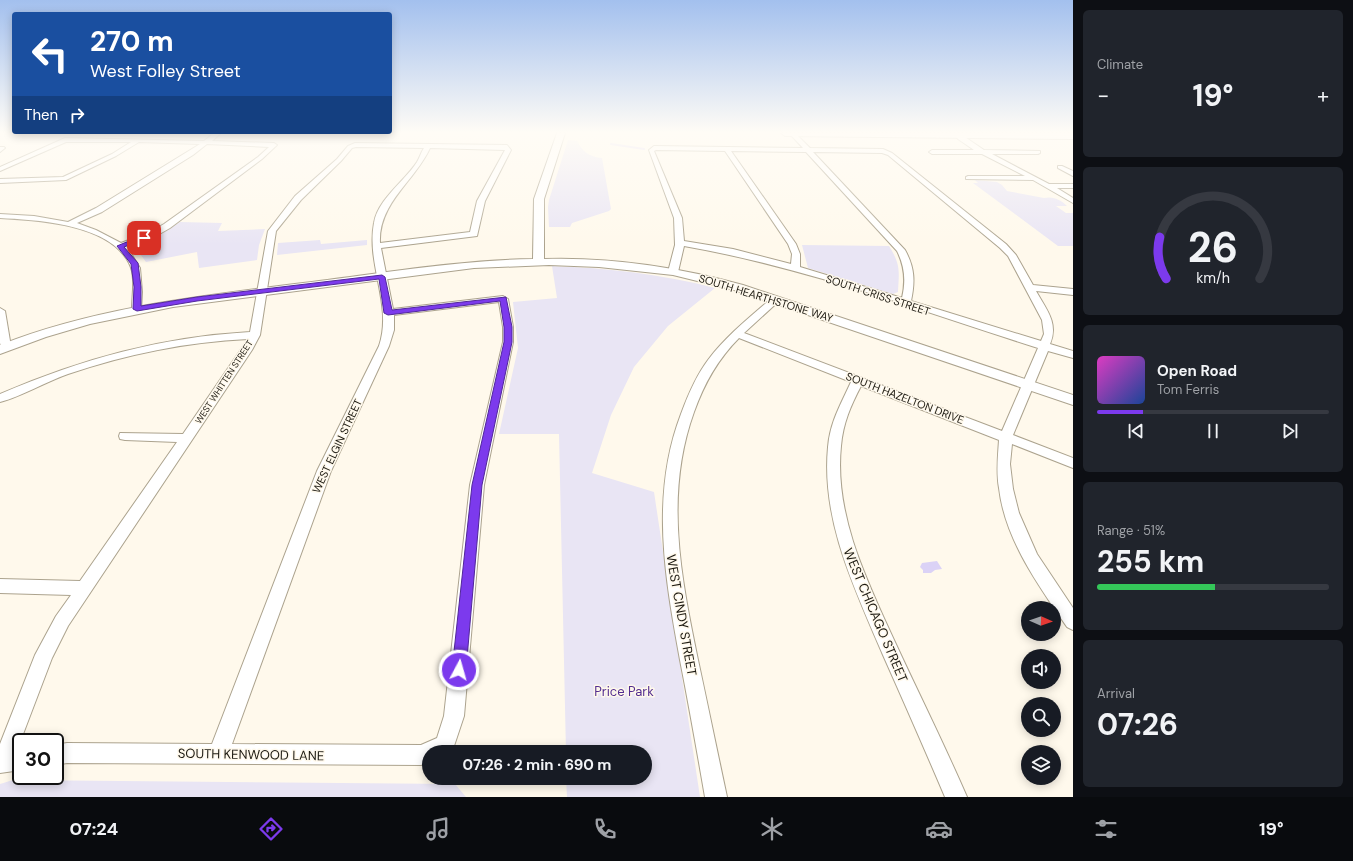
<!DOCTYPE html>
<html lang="en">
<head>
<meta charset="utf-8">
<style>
  body { margin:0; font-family:"DM Sans",sans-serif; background:#20242c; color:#f1f3f6; height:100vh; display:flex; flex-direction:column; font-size:15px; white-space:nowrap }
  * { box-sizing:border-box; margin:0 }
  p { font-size:13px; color:#9ea1a6 }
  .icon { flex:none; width:22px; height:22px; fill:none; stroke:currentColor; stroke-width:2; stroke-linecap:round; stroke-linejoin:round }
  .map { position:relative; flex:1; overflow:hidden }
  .details { display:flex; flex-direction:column; gap:10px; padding:10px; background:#0d0f14; width:280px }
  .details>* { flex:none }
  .hud { position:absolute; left:12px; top:12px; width:380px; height:122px; border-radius:4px; box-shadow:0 2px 10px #0003; background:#1a4fa0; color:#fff; overflow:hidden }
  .needle { width:26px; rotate:92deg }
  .fabs { position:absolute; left:1021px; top:601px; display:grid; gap:8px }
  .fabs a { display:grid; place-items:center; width:40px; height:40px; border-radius:50%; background:#171b24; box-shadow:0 2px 10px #0003; font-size:20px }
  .speed { position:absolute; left:12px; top:733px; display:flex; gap:8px; font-size:20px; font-weight:700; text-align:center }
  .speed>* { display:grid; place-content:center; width:52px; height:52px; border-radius:50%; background:#171b24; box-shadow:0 2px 10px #0003; line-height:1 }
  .speed .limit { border:2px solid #111; border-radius:6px; background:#fff; color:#111 }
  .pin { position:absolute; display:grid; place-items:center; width:34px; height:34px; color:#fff; margin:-17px; border-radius:8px; box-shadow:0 2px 6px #0006 }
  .me { position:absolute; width:44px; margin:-22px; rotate:6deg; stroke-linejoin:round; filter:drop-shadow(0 0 3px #0008) }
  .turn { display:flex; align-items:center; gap:14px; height:84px; padding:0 12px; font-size:18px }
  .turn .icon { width:52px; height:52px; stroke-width:2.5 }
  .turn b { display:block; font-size:28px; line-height:34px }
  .then { display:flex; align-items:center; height:38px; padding:0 12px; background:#0003; gap:8px; font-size:15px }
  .big { font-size:30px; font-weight:700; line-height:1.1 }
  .details .tile { flex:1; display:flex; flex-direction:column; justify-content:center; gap:6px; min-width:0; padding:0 14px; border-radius:6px; background:#20242c }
  .details .dial { align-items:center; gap:0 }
  .dial svg { height:104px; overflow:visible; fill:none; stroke:#363941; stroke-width:7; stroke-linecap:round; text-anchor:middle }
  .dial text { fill:#f1f3f6; stroke:none }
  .song { display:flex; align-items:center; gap:12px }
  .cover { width:48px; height:48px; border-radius:6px; background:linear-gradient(135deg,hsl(310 70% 55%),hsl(220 70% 35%)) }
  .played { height:4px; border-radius:2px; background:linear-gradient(90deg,#7c3aed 20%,#363941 20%) }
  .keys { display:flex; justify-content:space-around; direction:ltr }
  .heat { display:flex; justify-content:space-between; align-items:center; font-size:22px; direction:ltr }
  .charge { height:6px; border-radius:3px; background:linear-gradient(90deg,#34c759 51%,#363941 0) }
  .trip { position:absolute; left:422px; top:745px; width:230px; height:40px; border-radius:20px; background:#171b24; box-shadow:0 2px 10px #0003; font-weight:700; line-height:40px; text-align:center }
  .menu { display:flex; height:64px; justify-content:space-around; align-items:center; background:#090b0e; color:#9ea1a6 }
  .menu .icon { width:28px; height:28px }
  .menu .on { color:#7c3aed }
  .menu b { font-size:18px; color:#f1f3f6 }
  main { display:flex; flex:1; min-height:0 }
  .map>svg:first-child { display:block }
</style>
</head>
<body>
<main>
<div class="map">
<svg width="1073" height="797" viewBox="0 0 1073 797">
  <rect width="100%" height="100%" fill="#fff9ec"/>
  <g fill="#e9e5f4">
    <path d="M568 140 577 141C582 151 589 157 602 158L611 209 609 211 572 223 570 227H549L548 207 549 200Z"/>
    <path d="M975 180 997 182 1002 185 1007 191 1044 198 1053 205 1044 198C1054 196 1061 200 1067 206H1056L1066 213H1073V246H1058L973 183H978Z"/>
    <path d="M180 222 222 223 218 231 265 229 259 245 257 260 199 268 197 252 146 262 135 247 136 246 163 233Z"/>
    <path d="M320 240 321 244 367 240V245L277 255 278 243Z"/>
    <path d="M802 245 889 246C901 265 899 271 898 292L893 294 808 268Z"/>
    <path d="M552 266C608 268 661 274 715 288L668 326 634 367 611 415 592 473 654 492 700 797H567L566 778H645V752H566L559 434H499L518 348 513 302 557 298Z"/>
    <path d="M13 780 455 784 466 797H0V784Z"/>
  </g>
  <path fill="#dbd2f6" d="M937 561 942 569 935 570 931 573H923V570L920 567 922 563Z"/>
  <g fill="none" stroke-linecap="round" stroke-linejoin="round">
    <path stroke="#dbd2f6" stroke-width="2" d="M611 144 644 149"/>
    <defs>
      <g id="minor">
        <path d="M214 133H221L212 141 274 143 277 145 262 159 170 228 156 236 127 247 140 268 142 292 141 311 137 312 132 309C132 295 136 276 129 263 109 224 38 220 0 218V214L34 216 68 222 96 208 200 144 139 142 116 156 66 180 0 183V179L63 177 112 154 131 142H66L0 171V167L65 138 204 141ZM207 144 269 147 258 157 164 224 150 232 121 243 96 230 77 223 102 212 193 155Z"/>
        <path d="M789 133H795L810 148 883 149 892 153 1006 244 1016 255 1033 285 1073 289V295L1036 291C1046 309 1059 323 1050 344L1073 351V358L1048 351 1013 435 1073 458V468L1012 444 1010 464 1013 489 1019 513 1037 554 1073 608V630L1067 627C1039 586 1005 540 999 488 996 472 998 456 999 440L861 386C851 405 843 423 841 446 834 514 866 579 894 640 918 692 944 744 967 797H945C925 750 904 702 883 655 855 589 821 521 828 447 830 422 841 404 851 382L739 338C717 360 704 384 694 412 664 495 681 577 698 660 708 706 717 751 727 797H705C697 751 689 706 680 660 665 578 650 495 681 414 688 395 696 376 708 360 726 336 750 317 773 297H779L781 299 779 301 744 333 1002 431 1038 348C921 311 805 267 684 246L678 272 676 274H670L668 272 675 245 674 218 649 150 654 146 803 148ZM656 150 725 151 788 244 792 254 791 264 733 249 684 241 682 218 654 151ZM731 151 806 152 897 251C905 267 906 281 902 298L800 267V254L796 244ZM813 152 882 153 888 155 1000 248 1008 256 1042 320 1044 334 1041 341 911 301C915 282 915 268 905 250Z"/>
        <path d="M959 133 984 150 1040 151V153L1038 154H992L1049 184H1073V188H1057L1073 198V203L1033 180 966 179V177L968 176H1025L982 154H932L929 152 932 150H974L958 139 956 135Z"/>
        <path d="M355 143 507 145 511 150 485 201 477 236 381 248 393 309 503 296 508 299 513 327V342L484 485 464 716 452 752H429V762L421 765 67 763 55 765V745L67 743 212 744 317 471 379 346C393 305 366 265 374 223 378 199 404 182 417 162 420 157 421 152 424 148L356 147 352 148 341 161 301 200 276 231 260 335 252 350 68 626 52 658 17 750H21V770L0 773V744L35 655 56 616 71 595 0 593V579L80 581 177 442 125 440 120 439 119 436 120 433 183 434 248 339C186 342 127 354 68 374 45 382 23 396 0 402V394C82 359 161 337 250 332L268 231 295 196 337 159 348 146ZM430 148 505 150 477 201 470 232 380 243C378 203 415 181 430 148ZM499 302 503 327V342L470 485 444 716 437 738 421 745 232 744 331 471 389 346 394 330V315Z"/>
        <path d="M0 147H4L5 148 0 152Z"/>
        <path d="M1058 166H1062L1073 171V176L1058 168Z"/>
        <path d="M0 308 5 311 11 347 6 350 2 349 0 343Z"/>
      </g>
      <path id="tertiary" d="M557 133H565L544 199V259C611 257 678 267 743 285L1073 395V405L734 290 673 275 599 267 549 265 474 268 173 307 90 324 46 337 0 354V345C102 305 211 295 319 281 390 272 461 260 533 259L534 199Z"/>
      <path id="secondary" d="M781 133H1073V139L785 136Z"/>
    </defs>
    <use href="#minor" stroke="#aca38e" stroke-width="2"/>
    <use href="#tertiary" stroke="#aca38e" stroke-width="2"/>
    <use href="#secondary" stroke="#aca38e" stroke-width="2"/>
    <use href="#minor" fill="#fff" fill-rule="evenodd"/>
    <use href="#tertiary" fill="#fff" fill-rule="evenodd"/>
    <use href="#secondary" fill="#fff" fill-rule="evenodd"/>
  </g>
  <linearGradient id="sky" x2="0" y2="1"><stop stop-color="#a3c0ee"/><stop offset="0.54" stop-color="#fffcf6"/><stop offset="1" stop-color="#fffcf6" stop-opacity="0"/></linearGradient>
  <rect width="1073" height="245" fill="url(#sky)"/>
  <path fill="#7c3aed" stroke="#51269a" d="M141 236 147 238 124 247 138 263 141 287V306L197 297 382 275 385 277 392 310 506 297 512 327V342L482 485 466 670 464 675 459 677 454 675 452 670 472 485 504 342V327L500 301 388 315 384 313 379 279 197 301 137 311 133 309 134 287 131 264 117 246Z"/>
  <g text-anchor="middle" stroke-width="3" stroke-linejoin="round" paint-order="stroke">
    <g font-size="9" fill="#1c1911" stroke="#fff9ec">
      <text transform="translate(224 382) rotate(-57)" y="3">WEST WHITTEN STREET</text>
    </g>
    <g font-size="11" fill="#1c1911" stroke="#fff9ec">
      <text transform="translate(878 295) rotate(18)" y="4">SOUTH CRISS STREET</text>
      <text transform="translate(766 298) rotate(17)" y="4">SOUTH HEARTHSTONE WAY</text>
      <text transform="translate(905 398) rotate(21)" y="4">SOUTH HAZELTON DRIVE</text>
      <text transform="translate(337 446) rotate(-65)" y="4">WEST ELGIN STREET</text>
    </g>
    <g font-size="13" fill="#1c1911" stroke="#fff9ec">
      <text transform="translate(682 615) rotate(80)" y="5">WEST CINDY STREET</text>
      <text transform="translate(876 615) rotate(67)" y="5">WEST CHICAGO STREET</text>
      <text transform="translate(251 754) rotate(1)" y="5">SOUTH KENWOOD LANE</text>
    </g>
    <g font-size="13" fill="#532d90" stroke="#fff9ec">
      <text x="624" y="696">Price Park</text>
    </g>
  </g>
</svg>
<div class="fabs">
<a><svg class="needle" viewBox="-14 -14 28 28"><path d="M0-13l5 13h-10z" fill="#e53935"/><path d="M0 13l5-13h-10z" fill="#9ea1a6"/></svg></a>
<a><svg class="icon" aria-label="sound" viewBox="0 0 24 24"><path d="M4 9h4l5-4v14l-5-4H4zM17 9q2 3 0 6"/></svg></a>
<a><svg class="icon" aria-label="search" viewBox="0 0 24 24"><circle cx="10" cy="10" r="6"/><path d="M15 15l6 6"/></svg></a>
<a><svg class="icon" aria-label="layers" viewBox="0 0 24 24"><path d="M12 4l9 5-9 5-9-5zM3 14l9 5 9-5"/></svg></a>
</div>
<div class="speed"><div class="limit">30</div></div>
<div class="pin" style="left:144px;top:238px;background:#d93025"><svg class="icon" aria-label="arrive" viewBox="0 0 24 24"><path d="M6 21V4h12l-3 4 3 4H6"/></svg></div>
<svg class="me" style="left:459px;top:670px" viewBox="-20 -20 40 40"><circle r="17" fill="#7c3aed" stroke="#fff" stroke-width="3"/><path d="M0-11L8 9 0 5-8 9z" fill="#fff"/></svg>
<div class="trip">07:26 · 2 min · 690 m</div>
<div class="hud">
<div class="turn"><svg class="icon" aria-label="left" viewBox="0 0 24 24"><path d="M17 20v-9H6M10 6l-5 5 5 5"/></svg><div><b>270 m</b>West Folley Street</div></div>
<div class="then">Then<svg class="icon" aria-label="right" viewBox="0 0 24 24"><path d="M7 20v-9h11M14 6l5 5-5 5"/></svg></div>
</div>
</div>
<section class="details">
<div class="tile"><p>Climate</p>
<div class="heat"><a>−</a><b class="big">19°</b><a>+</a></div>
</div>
<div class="tile dial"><svg viewBox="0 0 100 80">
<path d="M14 69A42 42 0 1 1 86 69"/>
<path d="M14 69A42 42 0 0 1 9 37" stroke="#7c3aed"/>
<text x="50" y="56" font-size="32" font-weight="700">26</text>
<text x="50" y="72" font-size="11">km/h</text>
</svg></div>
<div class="tile">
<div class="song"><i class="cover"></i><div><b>Open Road</b><p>Tom Ferris</p></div></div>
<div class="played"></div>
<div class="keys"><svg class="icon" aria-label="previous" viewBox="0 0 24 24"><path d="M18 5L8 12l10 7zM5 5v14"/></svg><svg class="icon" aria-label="pause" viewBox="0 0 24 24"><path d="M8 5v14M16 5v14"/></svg><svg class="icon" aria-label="next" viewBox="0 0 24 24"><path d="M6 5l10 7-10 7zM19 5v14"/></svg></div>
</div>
<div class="tile"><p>Range · 51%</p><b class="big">255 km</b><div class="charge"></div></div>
<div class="tile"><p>Arrival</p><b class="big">07:26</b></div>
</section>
</main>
<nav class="menu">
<b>07:24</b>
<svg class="icon on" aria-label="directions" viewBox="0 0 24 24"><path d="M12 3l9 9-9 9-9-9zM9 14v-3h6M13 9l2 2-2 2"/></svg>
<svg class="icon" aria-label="music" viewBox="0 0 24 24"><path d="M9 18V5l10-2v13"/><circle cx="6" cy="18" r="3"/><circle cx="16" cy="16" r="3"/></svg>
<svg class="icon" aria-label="phone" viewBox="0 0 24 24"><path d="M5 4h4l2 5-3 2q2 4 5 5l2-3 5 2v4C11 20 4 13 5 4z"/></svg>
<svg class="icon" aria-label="climate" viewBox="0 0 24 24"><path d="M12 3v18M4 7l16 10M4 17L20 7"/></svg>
<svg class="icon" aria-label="car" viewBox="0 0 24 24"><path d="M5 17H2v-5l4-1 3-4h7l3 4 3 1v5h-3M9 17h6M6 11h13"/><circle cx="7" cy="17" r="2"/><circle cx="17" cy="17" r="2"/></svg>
<svg class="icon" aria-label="filters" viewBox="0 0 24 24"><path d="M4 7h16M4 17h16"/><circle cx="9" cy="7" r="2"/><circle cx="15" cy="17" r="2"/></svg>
<b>19°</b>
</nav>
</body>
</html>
